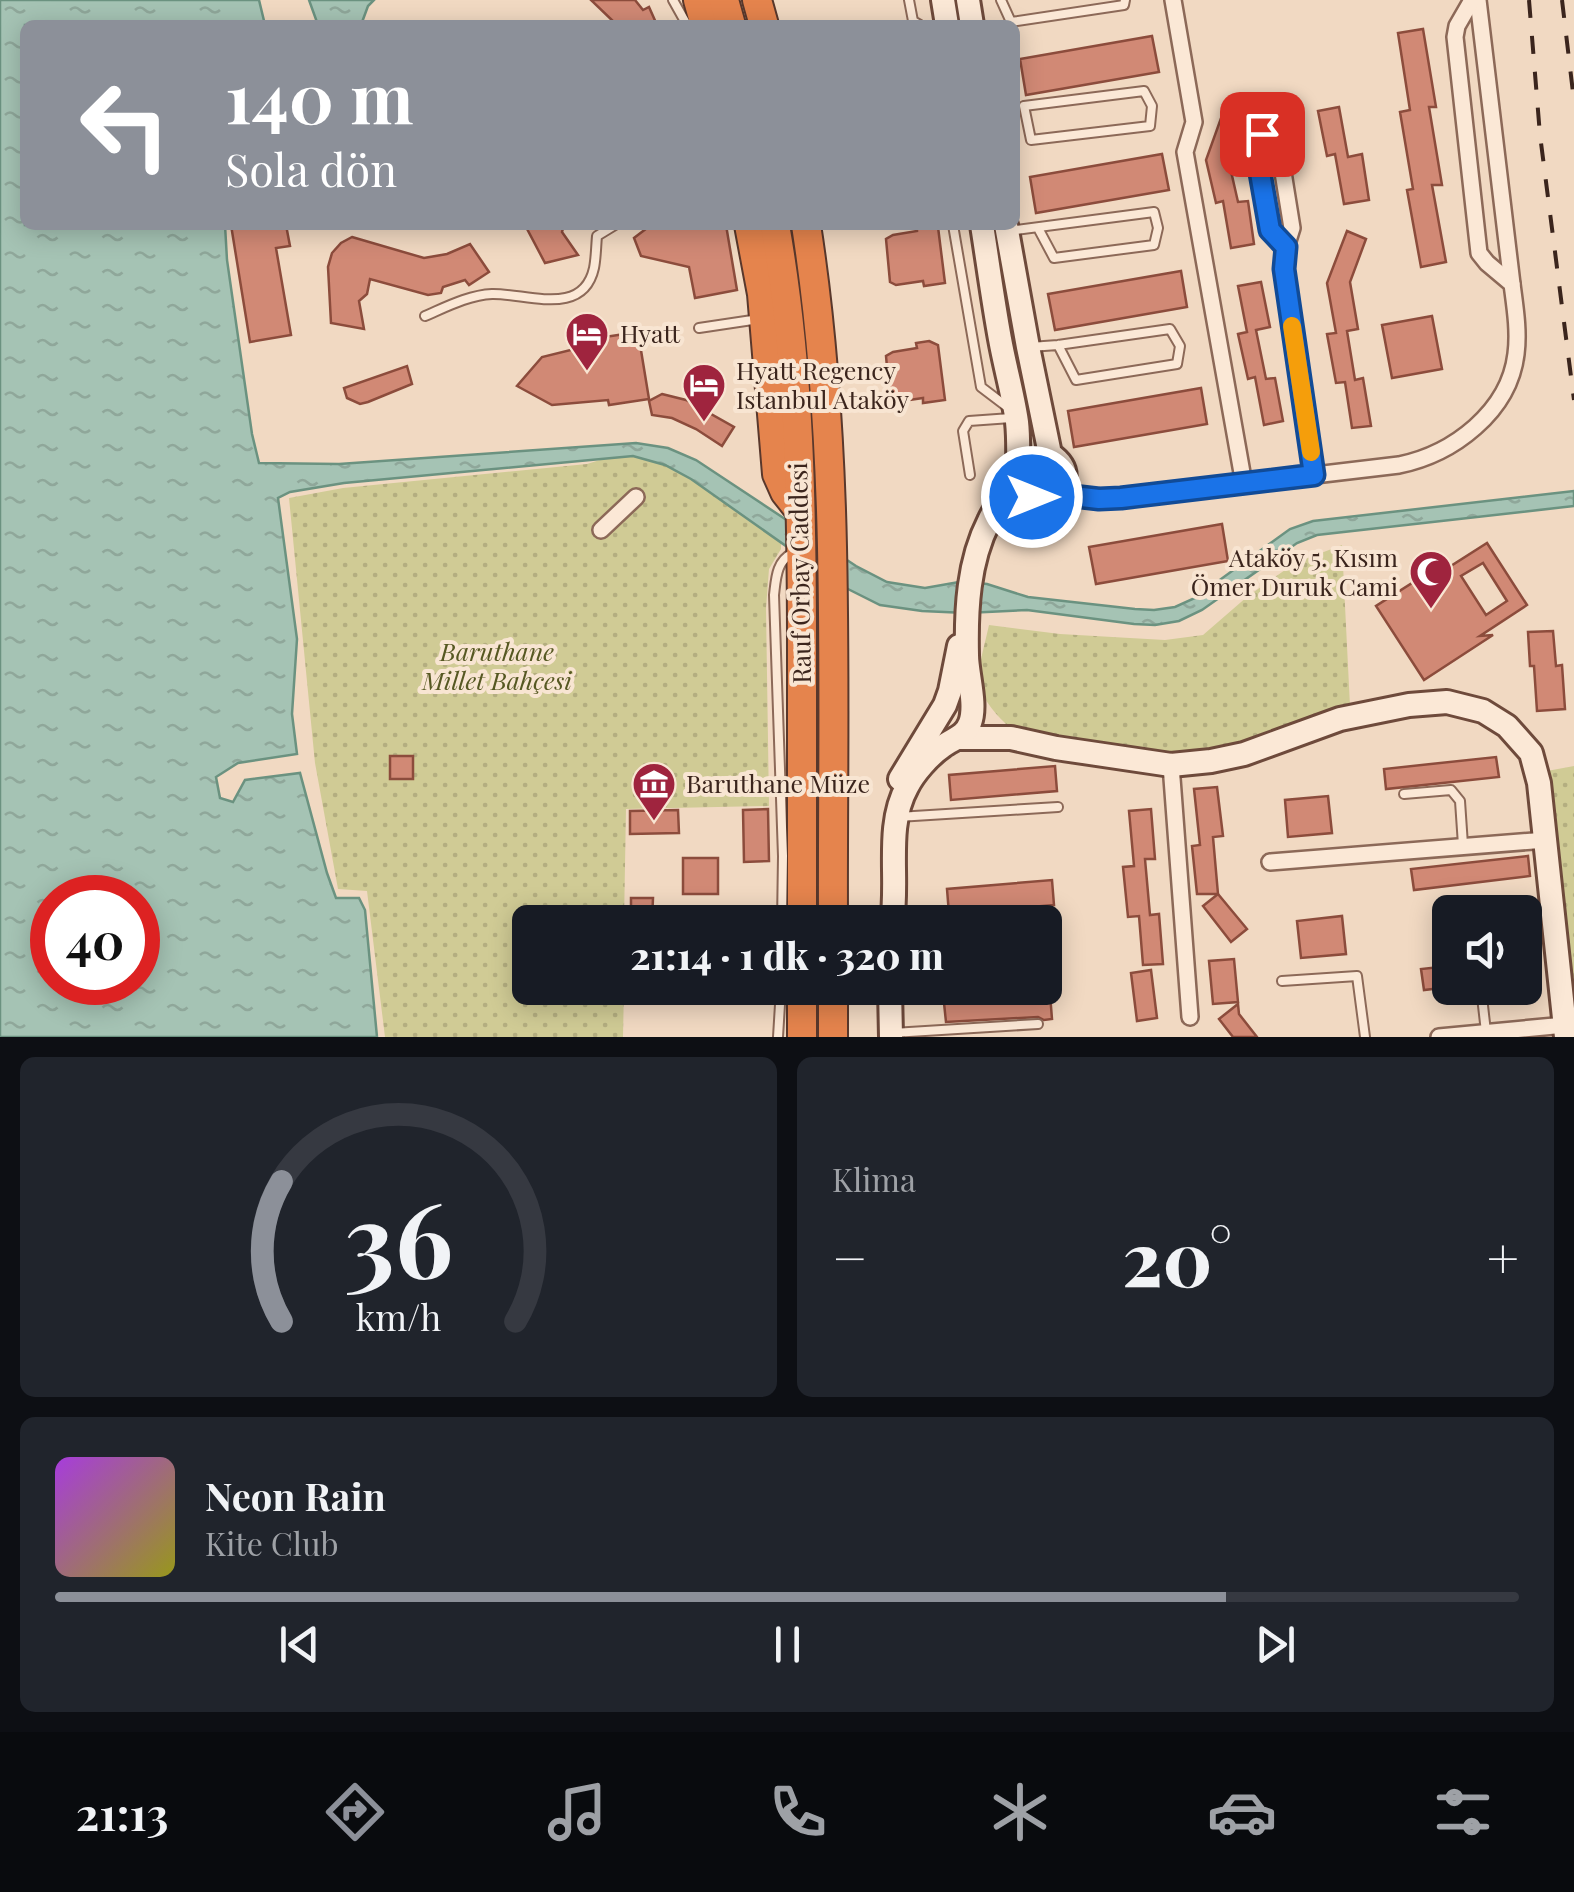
<!DOCTYPE html>
<html lang="tr">
<head>
<meta charset="utf-8">
<style>
  body { margin:0; font-family:"Playfair Display",serif; background:#20242c; color:#f1f3f6; height:100vh; display:flex; flex-direction:column; font-size:38px; white-space:nowrap }
  * { box-sizing:border-box; margin:0 }
  p { font-size:32px; color:#9ea1a6 }
  .icon { flex:none; width:55px; height:55px; fill:none; stroke:currentColor; stroke-width:2; stroke-linecap:round; stroke-linejoin:round }
  .map { position:relative; height:1037px; overflow:hidden }
  .side { display:flex; flex-direction:column; gap:20px; padding:20px; background:#0d0f14; flex:1 }
  .side>* { flex:none }
  .top-card { position:absolute; left:20px; top:20px; width:1000px; height:210px; border-radius:15px; box-shadow:0 5px 25px #0003; background:#8c9099; color:#fff; overflow:hidden }
  .fabs { position:absolute; left:1432px; top:895px; display:grid; gap:20px }
  .fabs a { display:grid; place-items:center; width:110px; height:110px; border-radius:15px; background:#171b24; box-shadow:0 5px 25px #0003; font-size:50px }
  .speed { position:absolute; left:30px; top:875px; display:flex; gap:20px; font-size:50px; font-weight:700; text-align:center }
  .speed>* { display:grid; place-content:center; width:130px; height:130px; border-radius:50%; background:#171b24; box-shadow:0 5px 25px #0003; line-height:1 }
  .speed .limit { border:15px solid #d22; background:#fff; color:#111 }
  .pin { position:absolute; display:grid; place-items:center; width:85px; height:85px; color:#fff; margin:-42px; border-radius:20px; box-shadow:0 5px 15px #0006 }
  .me { position:absolute; width:110px; margin:-55px; rotate:90deg; stroke-linejoin:round; filter:drop-shadow(0 0 8px #0008) }
  .turn { display:flex; align-items:center; gap:35px; height:210px; padding:0 40px; font-size:45px }
  .turn .icon { width:130px; height:130px; stroke-width:2.5 }
  .turn b { display:block; font-size:70px; line-height:85px }
  .big { font-size:75px; font-weight:800; line-height:1.1 }
  .side .card { flex:1; display:flex; flex-direction:column; justify-content:center; gap:15px; min-width:0; padding:0 35px; border-radius:15px; background:#20242c }
  .side .dial { align-items:center; gap:0 }
  .dial svg { height:260px; overflow:visible; fill:none; stroke:#363941; stroke-width:7; stroke-linecap:round; text-anchor:middle }
  .dial text { fill:#f1f3f6; stroke:none }
  .song { display:flex; align-items:center; gap:30px }
  .cover { width:120px; height:120px; border-radius:15px; background:linear-gradient(135deg,hsl(280 70% 55%),hsl(60 70% 35%)) }
  .played { height:10px; border-radius:5px; background:linear-gradient(90deg,#8c9099 80%,#363941 80%) }
  .keys { display:flex; justify-content:space-around; direction:ltr }
  .heat { display:flex; justify-content:space-between; align-items:center; font-size:55px; direction:ltr }
  .side .tiles { flex:1; display:grid; gap:20px; grid-template-columns:1fr 1fr }
  .card:last-child { grid-column:span 2 }
  .trip { position:absolute; left:512px; top:905px; width:550px; height:100px; border-radius:15px; background:#171b24; box-shadow:0 5px 25px #0003; font-weight:800; line-height:100px; text-align:center }
  .tab-bar { display:flex; height:160px; justify-content:space-around; align-items:center; background:#090b0e; color:#9ea1a6 }
  .tab-bar .icon { width:70px; height:70px }
  .tab-bar .active { color:#8c9099 }
  .tab-bar b { font-size:45px; color:#f1f3f6 }
  .map>svg:first-child { display:block }
</style>
</head>
<body>
<div class="map">
<svg width="1574" height="1037" viewBox="0 0 1574 1037">
  <defs>
    <pattern id="grass-dots" width="8" height="8" patternUnits="userSpaceOnUse" patternTransform="scale(2.5)"><rect width="8" height="8" fill="#d0cb95"/><path d="M2 2h.1M6 6h.1" fill="none" stroke="#b4ae80" stroke-width="1.8" stroke-linecap="round"/></pattern>
    <pattern id="water-ripples" width="26" height="14" patternUnits="userSpaceOnUse" patternTransform="scale(2.5)"><rect width="26" height="14" fill="#a5c3b4"/><path d="M2 4q2-2 4 0t4 0M15 11q2-2 4 0t4 0" fill="none" stroke="#8fa79a"/></pattern>
  </defs>
  <rect width="100%" height="100%" fill="#f1d9c2"/>
  <g fill="url(#grass-dots)">
    <path d="M633 456 665 465 691 479 781 542V549L769 569 766 608 769 806 626 809 624 922H530V988H624L623 1037H385L367 891 338 889 315 763 289 498 343 488 587 464 603 459Z"/>
    <path d="M1342 545 1350 706 1276 732 1180 757 1008 726C968 688 978 674 989 625L1060 634 1165 640 1203 635 1248 596 1295 563Z"/>
    <path d="M1574 766V1034L1547 771Z"/>
  </g>
  <g fill="url(#water-ripples)" stroke="#6b9280" stroke-width="2.5" fill-rule="evenodd">
    <path d="M0 0H259L265 25H25V225H225L227 260 252 434 259 463 339 464 636 443 668 448 696 460 856 566 887 582 925 588 959 582H969L987 584 1028 597 1135 609 1154 610 1175 607 1195 598 1290 529 1313 521 1574 491V506L1317 535 1297 543 1202 610 1179 621 1155 625 1134 624 1027 610 966 613 922 611 880 605 844 587 691 479 665 465 633 456 344 483 290 492 278 498 297 639 292 714 297 754 238 763 216 777 220 798 233 802 245 780 300 773 327 873 336 898H359L365 910 377 1037H0ZM52 898H138V982H52Z"/>
    <path d="M309 0H374L368 6 361 25H318Z"/>
  </g>
  <g fill="#d18975" stroke="#8c4c3c" stroke-width="2.5" fill-rule="evenodd">
    <path d="M591 0H635L643 10 649 7 657 25H617Z"/>
    <path d="M1423 29 1436 107H1429L1442 185H1432L1446 262 1421 267 1407 190 1413 189 1400 112 1410 110 1398 33Z"/>
    <path d="M1152 36 1159 72 1026 95 1020 59Z"/>
    <path d="M1225 107 1245 114 1228 158 1238 202 1248 201 1254 244 1231 248 1223 201 1216 203 1206 160Z"/>
    <path d="M1339 107 1348 157 1362 154 1369 200 1344 204 1335 154 1327 156 1318 111Z"/>
    <path d="M1162 154 1169 190 1036 213 1030 177Z"/>
    <path d="M231 225H286L290 246 276 248 291 335 250 342Z"/>
    <path d="M525 225H564L562 232 578 255 545 263Z"/>
    <path d="M651 225H726L737 290 695 298 689 267 641 256 634 238Z"/>
    <path d="M932 225 938 227 945 283 924 286 923 281 896 285 890 282 886 239 893 235 917 231V226Z"/>
    <path d="M1347 231 1366 239 1350 282 1358 329 1347 331 1355 380 1363 378 1371 426 1352 428 1345 382 1336 383 1327 334 1336 333 1327 283Z"/>
    <path d="M352 237 424 258 447 254 470 244 489 272 469 285 465 280 443 287 441 293 428 295 370 279 367 294 359 301 364 329 331 323 328 267 332 253 341 243Z"/>
    <path d="M1181 271 1187 307 1055 330 1048 294Z"/>
    <path d="M1261 282 1270 327 1256 330 1266 379 1275 378 1283 421 1264 425 1255 377 1248 379 1238 334 1247 332 1238 286Z"/>
    <path d="M1432 316 1442 369 1392 378 1382 325Z"/>
    <path d="M638 332 649 399 609 405 608 400 552 405 517 386 542 357 599 343 598 338Z"/>
    <path d="M929 341 938 345 945 400 923 403V398L896 402 890 400 886 356 893 352 917 348 916 343Z"/>
    <path d="M407 366 412 384 368 402 360 404 347 398 344 388Z"/>
    <path d="M1201 388 1207 424 1074 447 1068 411Z"/>
    <path d="M662 394 686 400 734 427 722 446 696 429 672 418 652 415 649 401Z"/>
    <path d="M1222 524 1228 561 1096 584 1089 547Z"/>
    <path d="M1487 543 1527 605 1480 636 1493 635 1424 680 1376 606 1442 564 1446 569ZM1483 563 1507 601 1486 615 1461 576Z"/>
    <path d="M1553 631 1556 666 1562 665 1565 709 1537 711 1534 666H1530L1528 632Z"/>
    <rect x="390" y="756" width="23" height="23"/>
    <path d="M1496 757 1499 777 1386 789 1384 769Z"/>
    <path d="M1055 766 1057 791 951 800 949 775Z"/>
    <path d="M1217 787 1223 836 1213 837 1218 894H1197L1192 846 1200 845 1194 789Z"/>
    <path d="M1328 796 1332 833 1288 837 1285 800Z"/>
    <path d="M768 809 769 861 744 862 743 810Z"/>
    <path d="M1151 809 1155 859H1145L1150 915 1159 914 1163 964 1143 965 1139 916 1128 917 1123 867 1134 866 1129 811Z"/>
    <path d="M678 810 679 833 630 834V811Z"/>
    <path d="M1528 856 1530 876 1414 890 1411 869Z"/>
    <rect x="683" y="858" width="35" height="36"/>
    <path d="M1052 880 1054 905 949 914 947 889Z"/>
    <path d="M1218 894 1247 929 1231 942 1203 906Z"/>
    <path d="M631 898H653L652 922H631Z"/>
    <path d="M1342 916 1346 954 1301 958 1297 921Z"/>
    <path d="M1234 959 1238 1002 1213 1004 1209 961Z"/>
    <path d="M1450 966V987L1424 990 1421 969Z"/>
    <path d="M1151 970 1157 1018 1137 1021 1131 973Z"/>
    <path d="M1050 994 1052 1019 1044 1020 1038 1017 946 1022 944 1003Z"/>
    <path d="M1238 1004 1239 1014 1257 1037H1233L1219 1019Z"/>
  </g>
  <g fill="none" stroke-linecap="round" stroke-linejoin="round">
    <defs>
      <g id="lane">
        <path d="M673 0 687 25"/>
        <path d="M909 0 913 21 920 25"/>
        <path d="M1001 0 1011 22 1124 5 1125 0"/>
        <path d="M1144 91 1152 106 1150 126 1031 140 1024 106Z"/>
        <path d="M953 225 981 387 1010 409"/>
        <path d="M1008 231 1154 212 1158 228 1154 245 1054 258 1038 228"/>
        <path d="M425 316C446 307 469 295 492 294 526 293 583 318 594 268 596 258 596 247 597 236L615 225"/>
        <path d="M699 328 759 319"/>
        <path d="M1030 347 1058 345 1170 329 1180 346 1177 364 1076 380 1058 345"/>
        <path d="M970 475 963 431 969 421 1011 418"/>
        <path d="M1404 794 1451 790 1460 801 1463 845"/>
        <path d="M898 817 1058 807"/>
        <path d="M782 922 783 856 774 595C776 579 776 561 793 553"/>
        <path d="M1045 923 1046 922"/>
        <path d="M1282 981 1357 976 1365 1037"/>
        <path d="M1481 988 1486 1032"/>
        <path d="M893 1033 1038 1024"/>
        <path d="M778 1037 781 988"/>
      </g>
      <g id="street">
        <path d="M1173 0 1194 122 1185 152 1244 484"/>
        <path d="M1478 0 1512 284"/>
        <path d="M1286 247 1270 230 1256 149 1262 134 1277 135 1292 228 1286 247 1284 269 1315 475"/>
        <path d="M1055 494 1099 499 1121 498 1399 465C1453 454 1509 412 1516 354 1519 331 1515 307 1512 284L1487 263 1479 253 1455 37 1457 26 1472 0"/>
        <path d="M601 530 636 497"/>
        <path d="M1171 765 1190 1017"/>
        <path d="M1270 862 1546 840"/>
        <path d="M1439 1037 1565 1025"/>
      </g>
      <g id="secondary">
        <path d="M943 0 947 25"/>
        <path d="M968 0 972 25"/>
        <path d="M982 225C988 263 993 301 1000 339 1005 367 1013 394 1017 422 1019 440 1018 458 1018 476 1019 523 1096 486 1050 454L1028 347 1006 225"/>
        <path d="M960 738H1011L1056 748 1171 765 1211 761 1244 754 1340 719 1409 705 1447 702 1483 711 1507 726 1531 753 1539 783 1566 1037"/>
        <path d="M900 779 945 705 950 691 959 646"/>
        <path d="M892 922C899 880 885 826 907 787 914 773 929 756 942 747 952 739 965 737 970 723 977 705 967 674 967 655 966 610 968 562 989 521 996 505 1008 491 1018 476"/>
        <path d="M890 988 891 1037"/>
      </g>
      <g id="highway">
        <path d="M698 0 705 25"/>
        <path d="M724 0 731 25"/>
        <path d="M757 0 764 25"/>
        <path d="M749 225 762 294 777 474 785 492 800 511"/>
        <path d="M775 225C800 365 802 508 802 649 802 740 802 831 802 922"/>
        <path d="M806 225C842 456 832 690 833 922"/>
        <path d="M802 988V1037"/>
        <path d="M833 988V1037"/>
      </g>
    </defs>
    <use href="#lane" stroke="#8c6958" stroke-width="12"/>
    <use href="#street" stroke="#8c6958" stroke-width="20"/>
    <use href="#secondary" stroke="#6e4a3b" stroke-width="28"/>
    <use href="#highway" stroke="#59382c" stroke-width="32"/>
    <use href="#lane" stroke="#fbe8d6" stroke-width="8"/>
    <use href="#street" stroke="#fbe8d6" stroke-width="15"/>
    <use href="#secondary" stroke="#fbe8d6" stroke-width="22"/>
    <use href="#highway" stroke="#e5844d" stroke-width="28"/>
    <g stroke="#3b251d" stroke-width="4" stroke-dasharray="18 18" stroke-linecap="butt">
      <path d="M1529 0 1540 135 1574 400"/>
      <path d="M1562 0 1574 101"/>
    </g>
  </g>
  <g fill="none" stroke-linecap="round" stroke-linejoin="round">
    <defs>
      <path id="route" d="M1032 497 1044 498 1055 494 1099 499 1121 498 1314 475 1284 269 1286 247 1270 230 1256 150 1262 134"/>
    </defs>
    <use href="#route" stroke="#114b97" stroke-width="25"/>
    <use href="#route" stroke="#1a73e8" stroke-width="18"/>
    <path stroke="#f59e0b" stroke-width="18" d="M1292 326 1311 452"/>
  </g>
  <defs>
    <symbol id="hotel-pin" viewBox="-11 -11 22 30"><path d="M0 17L-7.5 6A9.5 9.5 0 1 1 7.5 6Z" fill="#9f243e" stroke="#f8e5d2"/><path d="M-6-4.5h1.5V1H6V5H4.5V3h-9V5H-6ZM-4 0a1.8 1.8 0 1 1 3.6 0ZM.5 0V-2.5h3Q6-2.5 6 0Z" fill="#fff"/></symbol>
    <symbol id="mosque-pin" viewBox="-11 -11 22 30"><path d="M0 17L-7.5 6A9.5 9.5 0 1 1 7.5 6Z" fill="#9f243e" stroke="#f8e5d2"/><path d="M3.5-4.9A6 6 0 1 0 3.5 4.9A5 5 0 1 1 3.5-4.9Z" fill="#fff"/></symbol>
    <symbol id="museum-pin" viewBox="-11 -11 22 30"><path d="M0 17L-7.5 6A9.5 9.5 0 1 1 7.5 6Z" fill="#9f243e" stroke="#f8e5d2"/><path d="M0-6L6-3V-2H-6V-3ZM-5-1h2V3h-2ZM-1-1h2V3h-2ZM3-1h2V3H3ZM-6 4H6V6H-6Z" fill="#fff"/></symbol>
  </defs>
  <g fill-rule="evenodd">
    <use href="#hotel-pin" x="562" y="309" width="50" height="68"/>
    <use href="#hotel-pin" x="679" y="360" width="50" height="68"/>
    <use href="#mosque-pin" x="1406" y="547" width="50" height="68"/>
    <use href="#museum-pin" x="629" y="759" width="50" height="68"/>
  </g>
  <g text-anchor="middle" stroke-width="8" stroke-linejoin="round" paint-order="stroke">
    <g font-size="25" fill="#3b251d" stroke="#f8e5d2" text-anchor="start">
      <text x="620" y="343">Hyatt</text>
      <text x="736" y="380">Hyatt Regency<tspan x="736" dy="29">Istanbul Ataköy</tspan></text>
      <text x="1398" y="567" text-anchor="end">Ataköy 5. Kısım<tspan x="1398" dy="29">Ömer Duruk Cami</tspan></text>
      <text x="686" y="793">Baruthane Müze</text>
    </g>
    <g font-size="25" fill="#3b251d" stroke="#f8e5d2">
      <text transform="translate(800 573) rotate(-91)" y="9">Rauf Orbay Caddesi</text>
    </g>
    <g font-size="25" font-style="italic" fill="#565822" stroke="#f8e5d2">
      <text x="497" y="661">Baruthane<tspan x="497" dy="29">Millet Bahçesi</tspan></text>
    </g>
  </g>
</svg>
<div class="fabs">
<a><svg class="icon" aria-label="sound" viewBox="0 0 24 24"><path d="M4 9h4l5-4v14l-5-4H4zM17 9q2 3 0 6"/></svg></a>
</div>
<div class="speed"><div class="limit">40</div></div>
<div class="pin" style="left:1262px;top:134px;background:#d93025"><svg class="icon" aria-label="arrive" viewBox="0 0 24 24"><path d="M6 21V4h12l-3 4 3 4H6"/></svg></div>
<svg class="me" style="left:1032px;top:497px" viewBox="-20 -20 40 40"><circle r="17" fill="#1a73e8" stroke="#fff" stroke-width="3"/><path d="M0-11L8 9 0 5-8 9z" fill="#fff"/></svg>
<div class="trip">21:14 · 1 dk · 320 m</div>
<div class="top-card">
<div class="turn"><svg class="icon" aria-label="left" viewBox="0 0 24 24"><path d="M17 20v-9H6M10 6l-5 5 5 5"/></svg><div><b>140 m</b>Sola dön</div></div>
</div>
</div>
<section class="side">
<div class="tiles">
<div class="card dial"><svg viewBox="0 0 100 80">
<path d="M14 69A42 42 0 1 1 86 69"/>
<path d="M14 69A42 42 0 0 1 14 26" stroke="#8c9099"/>
<text x="50" y="56" font-size="32" font-weight="700">36</text>
<text x="50" y="72" font-size="11">km/h</text>
</svg></div>
<div class="card"><p>Klima</p>
<div class="heat"><a>−</a><b class="big">20°</b><a>+</a></div>
</div>
<div class="card">
<div class="song"><i class="cover"></i><div><b>Neon Rain</b><p>Kite Club</p></div></div>
<div class="played"></div>
<div class="keys"><svg class="icon" aria-label="previous" viewBox="0 0 24 24"><path d="M18 5L8 12l10 7zM5 5v14"/></svg><svg class="icon" aria-label="pause" viewBox="0 0 24 24"><path d="M8 5v14M16 5v14"/></svg><svg class="icon" aria-label="next" viewBox="0 0 24 24"><path d="M6 5l10 7-10 7zM19 5v14"/></svg></div>
</div>
</div>
</section>
<nav class="tab-bar">
<b>21:13</b>
<svg class="icon active" aria-label="directions" viewBox="0 0 24 24"><path d="M12 3l9 9-9 9-9-9zM9 14v-3h6M13 9l2 2-2 2"/></svg>
<svg class="icon" aria-label="music" viewBox="0 0 24 24"><path d="M9 18V5l10-2v13"/><circle cx="6" cy="18" r="3"/><circle cx="16" cy="16" r="3"/></svg>
<svg class="icon" aria-label="phone" viewBox="0 0 24 24"><path d="M5 4h4l2 5-3 2q2 4 5 5l2-3 5 2v4C11 20 4 13 5 4z"/></svg>
<svg class="icon" aria-label="climate" viewBox="0 0 24 24"><path d="M12 3v18M4 7l16 10M4 17L20 7"/></svg>
<svg class="icon" aria-label="car" viewBox="0 0 24 24"><path d="M5 17H2v-5l4-1 3-4h7l3 4 3 1v5h-3M9 17h6M6 11h13"/><circle cx="7" cy="17" r="2"/><circle cx="17" cy="17" r="2"/></svg>
<svg class="icon" aria-label="filters" viewBox="0 0 24 24"><path d="M4 7h16M4 17h16"/><circle cx="9" cy="7" r="2"/><circle cx="15" cy="17" r="2"/></svg>
</nav>
</body>
</html>
